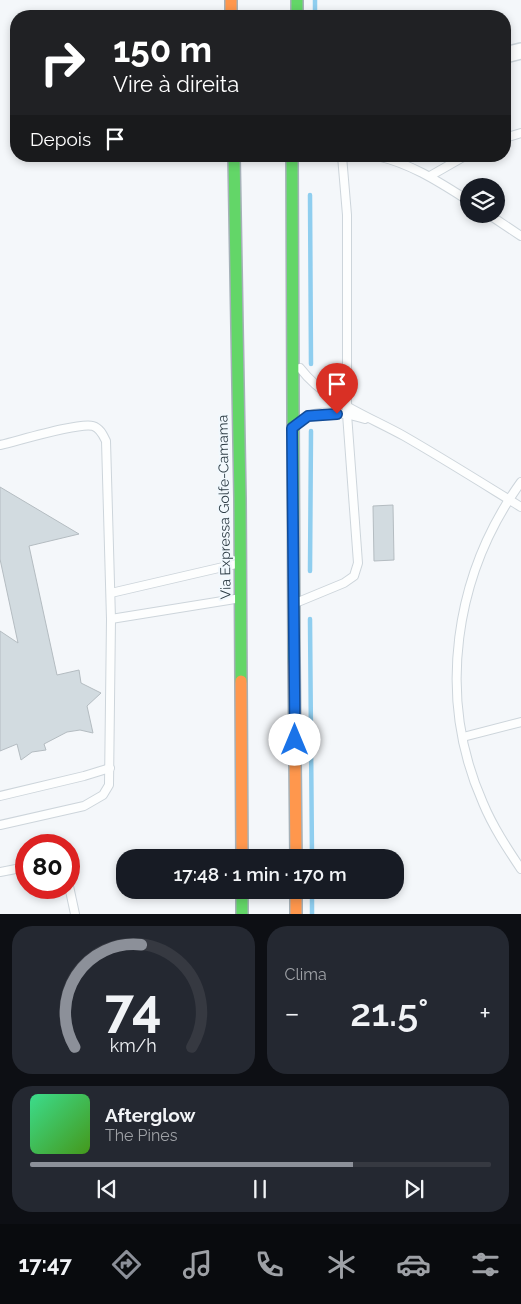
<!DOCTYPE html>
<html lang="pt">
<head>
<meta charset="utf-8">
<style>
  body { margin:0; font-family:Raleway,sans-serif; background:#242831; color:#f1f3f6; height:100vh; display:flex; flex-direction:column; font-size:19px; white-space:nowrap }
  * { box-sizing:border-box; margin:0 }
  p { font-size:16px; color:#9ea1a6 }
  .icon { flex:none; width:28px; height:28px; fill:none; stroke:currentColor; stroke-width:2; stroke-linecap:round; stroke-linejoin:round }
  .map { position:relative; height:914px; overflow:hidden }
  .sheet { display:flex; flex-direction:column; gap:12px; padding:12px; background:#0d0f14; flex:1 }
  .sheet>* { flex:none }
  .hud { position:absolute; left:10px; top:10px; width:501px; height:152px; border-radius:20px; box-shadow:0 2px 8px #0003; background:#202124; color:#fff; overflow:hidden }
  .controls { position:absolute; left:460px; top:178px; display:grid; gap:10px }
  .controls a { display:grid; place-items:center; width:45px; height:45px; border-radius:50%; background:#171b24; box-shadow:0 2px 8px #0003; font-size:25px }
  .speed { position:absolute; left:15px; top:834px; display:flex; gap:10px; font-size:25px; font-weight:700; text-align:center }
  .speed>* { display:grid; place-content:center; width:65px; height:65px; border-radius:50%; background:#171b24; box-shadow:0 2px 8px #0003; line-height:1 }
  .speed .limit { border:8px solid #d22; background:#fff; color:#111 }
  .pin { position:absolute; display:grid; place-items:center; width:42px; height:42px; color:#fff; margin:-51px -21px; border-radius:50% 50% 50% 0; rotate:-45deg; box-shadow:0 0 5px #0007 }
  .pin .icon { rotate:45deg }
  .me { position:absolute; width:55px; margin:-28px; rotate:0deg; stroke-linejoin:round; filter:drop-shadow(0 0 4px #0008) }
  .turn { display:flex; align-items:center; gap:18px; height:105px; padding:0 20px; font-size:22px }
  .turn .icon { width:65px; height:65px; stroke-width:2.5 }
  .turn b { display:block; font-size:35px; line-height:42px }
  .then { display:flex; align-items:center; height:48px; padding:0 20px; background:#0003; gap:10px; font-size:19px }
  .big { font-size:38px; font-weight:600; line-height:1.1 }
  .sheet .card { flex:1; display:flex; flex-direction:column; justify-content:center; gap:8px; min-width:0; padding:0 18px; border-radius:20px; background:#242831 }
  .sheet .dial { align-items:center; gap:0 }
  .dial svg { height:130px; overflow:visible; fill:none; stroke:#363941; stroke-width:7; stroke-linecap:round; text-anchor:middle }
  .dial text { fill:#f1f3f6; stroke:none }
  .song { display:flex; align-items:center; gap:15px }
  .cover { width:60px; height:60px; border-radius:8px; background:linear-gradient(135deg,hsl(150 70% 55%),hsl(100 70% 35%)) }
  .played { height:5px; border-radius:2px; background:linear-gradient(90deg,#8c9099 70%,#363941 70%) }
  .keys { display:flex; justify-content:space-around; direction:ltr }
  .heat { display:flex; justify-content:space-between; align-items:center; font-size:28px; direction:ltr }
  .sheet .tiles { flex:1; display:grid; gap:12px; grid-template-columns:1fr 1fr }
  .card:last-child { grid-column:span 2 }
  .trip { position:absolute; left:116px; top:849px; width:288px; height:50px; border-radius:20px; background:#171b24; box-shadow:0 2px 8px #0003; font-weight:600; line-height:50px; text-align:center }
  .tabs { display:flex; height:80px; justify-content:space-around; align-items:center; background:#090b0e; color:#9ea1a6 }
  .tabs .icon { width:35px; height:35px }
  .tabs .current { color:#8c9099 }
  .tabs b { font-size:22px; color:#f1f3f6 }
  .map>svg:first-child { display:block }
</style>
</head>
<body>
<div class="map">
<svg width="521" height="914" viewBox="0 0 521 914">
  <rect width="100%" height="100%" fill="#f4f7fa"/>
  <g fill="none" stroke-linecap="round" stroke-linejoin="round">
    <g stroke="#8fceef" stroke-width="4.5">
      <path d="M315 16V0"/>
      <path d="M310 195 311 364"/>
      <path d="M310 571 311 431"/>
      <path d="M310 619 312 858"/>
      <path d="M312 890V914"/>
    </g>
  </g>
  <g fill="#d2dbe0" stroke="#b4bcc1">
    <path d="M0 487 79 534 29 546 57 675 79 670 81 683 101 693 87 706 93 733 80 730 67 732 44 744 46 750 32 752 21 760 17 744 0 751V631L18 643 0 559Z"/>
    <path d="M393 505 394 560 374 561 373 506Z"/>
  </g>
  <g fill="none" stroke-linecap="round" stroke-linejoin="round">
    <defs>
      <g id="lane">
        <path d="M505 138 521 133"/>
        <path d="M377 156C412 164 439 182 469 201"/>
        <path d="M430 176 465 156"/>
        <path d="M488 214 521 236"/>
        <path d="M300 368C325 401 368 416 404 436 444 459 482 483 521 507"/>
        <path d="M298 424C301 421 304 418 308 416 324 409 349 414 365 419"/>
        <path d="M0 445C18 441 79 422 93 426 100 428 103 435 106 441L111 619 109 785 103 795 84 806 0 825"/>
        <path d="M521 482C454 575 436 697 483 803 493 827 507 848 521 869"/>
        <path d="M111 593 236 564"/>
        <path d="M298 602 344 583 354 576 358 563 347 414V215L342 156"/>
        <path d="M111 619 235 599"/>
        <path d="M463 737 521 722"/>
        <path d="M0 796 84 776 110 768"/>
        <path d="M0 872 26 867"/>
        <path d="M69 886 75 914"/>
      </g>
      <path id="street" d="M505 55 521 51"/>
      <g id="fast">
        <path d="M297 0V16"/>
        <path d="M234 156 240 498 241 681"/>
        <path d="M292 156 294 661"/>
        <path d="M242 890V914"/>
      </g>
      <g id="slow">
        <path d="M231 0V16"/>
        <path d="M294 661 296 858"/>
        <path d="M241 681 242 858"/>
        <path d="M296 890V914"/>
      </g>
    </defs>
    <use href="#lane" stroke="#cdd5db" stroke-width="10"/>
    <use href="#street" stroke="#cdd5db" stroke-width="18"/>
    <use href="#fast" stroke="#a5b1b8" stroke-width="14"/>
    <use href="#slow" stroke="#a5b1b8" stroke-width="14"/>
    <use href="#lane" stroke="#fdfefe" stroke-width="8"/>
    <use href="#street" stroke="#fdfefe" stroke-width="15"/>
    <use href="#fast" stroke="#63d668" stroke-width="11"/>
    <use href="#slow" stroke="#ff974d" stroke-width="11"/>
  </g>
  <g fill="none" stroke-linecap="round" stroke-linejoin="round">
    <defs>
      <path id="route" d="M295 740 292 428 308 416 337 414"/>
    </defs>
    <use href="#route" stroke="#114b97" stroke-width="12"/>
    <use href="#route" stroke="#1a73e8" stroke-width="9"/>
  </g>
  <g text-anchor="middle" stroke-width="4" stroke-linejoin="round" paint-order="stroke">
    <g font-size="14" fill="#2c3b44" stroke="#f1f8fd">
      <text transform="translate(224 507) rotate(-91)" y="5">Via Expressa Golfe-Camama</text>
    </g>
  </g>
</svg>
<div class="controls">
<a><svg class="icon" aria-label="layers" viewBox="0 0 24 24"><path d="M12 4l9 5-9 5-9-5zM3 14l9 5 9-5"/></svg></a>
</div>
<div class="speed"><div class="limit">80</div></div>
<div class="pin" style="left:337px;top:414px;background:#d93025"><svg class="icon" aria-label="arrive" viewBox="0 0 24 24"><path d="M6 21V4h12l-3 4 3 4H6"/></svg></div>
<svg class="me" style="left:295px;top:740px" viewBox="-20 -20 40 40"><circle r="19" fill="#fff"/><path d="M0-13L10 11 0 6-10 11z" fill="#1a73e8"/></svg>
<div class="trip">17:48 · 1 min · 170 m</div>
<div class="hud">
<div class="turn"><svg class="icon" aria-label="right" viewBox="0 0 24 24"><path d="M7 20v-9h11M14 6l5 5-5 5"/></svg><div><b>150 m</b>Vire à direita</div></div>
<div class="then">Depois<svg class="icon" aria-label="arrive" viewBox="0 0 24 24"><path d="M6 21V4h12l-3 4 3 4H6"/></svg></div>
</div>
</div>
<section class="sheet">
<div class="tiles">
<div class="card dial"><svg viewBox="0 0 100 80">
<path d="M14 69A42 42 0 1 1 86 69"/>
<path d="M14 69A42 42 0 0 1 55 6" stroke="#8c9099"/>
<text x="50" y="56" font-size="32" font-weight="700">74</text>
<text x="50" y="72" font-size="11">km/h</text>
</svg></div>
<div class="card"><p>Clima</p>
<div class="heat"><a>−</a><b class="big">21.5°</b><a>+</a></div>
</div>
<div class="card">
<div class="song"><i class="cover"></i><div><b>Afterglow</b><p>The Pines</p></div></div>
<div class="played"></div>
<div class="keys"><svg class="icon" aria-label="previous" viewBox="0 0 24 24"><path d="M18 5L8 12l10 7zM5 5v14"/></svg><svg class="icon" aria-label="pause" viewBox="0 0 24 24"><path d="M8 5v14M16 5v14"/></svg><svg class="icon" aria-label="next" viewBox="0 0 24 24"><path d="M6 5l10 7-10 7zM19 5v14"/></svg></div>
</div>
</div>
</section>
<nav class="tabs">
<b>17:47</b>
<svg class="icon current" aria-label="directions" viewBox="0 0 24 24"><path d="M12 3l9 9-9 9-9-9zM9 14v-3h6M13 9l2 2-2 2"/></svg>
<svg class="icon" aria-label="music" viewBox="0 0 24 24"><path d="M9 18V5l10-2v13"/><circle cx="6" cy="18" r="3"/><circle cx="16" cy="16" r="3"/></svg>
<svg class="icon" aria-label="phone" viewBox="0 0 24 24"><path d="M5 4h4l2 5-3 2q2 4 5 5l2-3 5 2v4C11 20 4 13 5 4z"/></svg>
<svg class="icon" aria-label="climate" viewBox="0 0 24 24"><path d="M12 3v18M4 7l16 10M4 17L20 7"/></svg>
<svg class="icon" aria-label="car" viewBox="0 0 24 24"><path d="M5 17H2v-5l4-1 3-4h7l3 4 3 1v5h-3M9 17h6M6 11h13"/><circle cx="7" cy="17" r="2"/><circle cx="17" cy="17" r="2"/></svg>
<svg class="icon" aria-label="filters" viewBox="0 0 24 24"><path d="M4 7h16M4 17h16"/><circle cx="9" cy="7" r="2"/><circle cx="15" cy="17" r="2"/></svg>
</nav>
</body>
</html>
